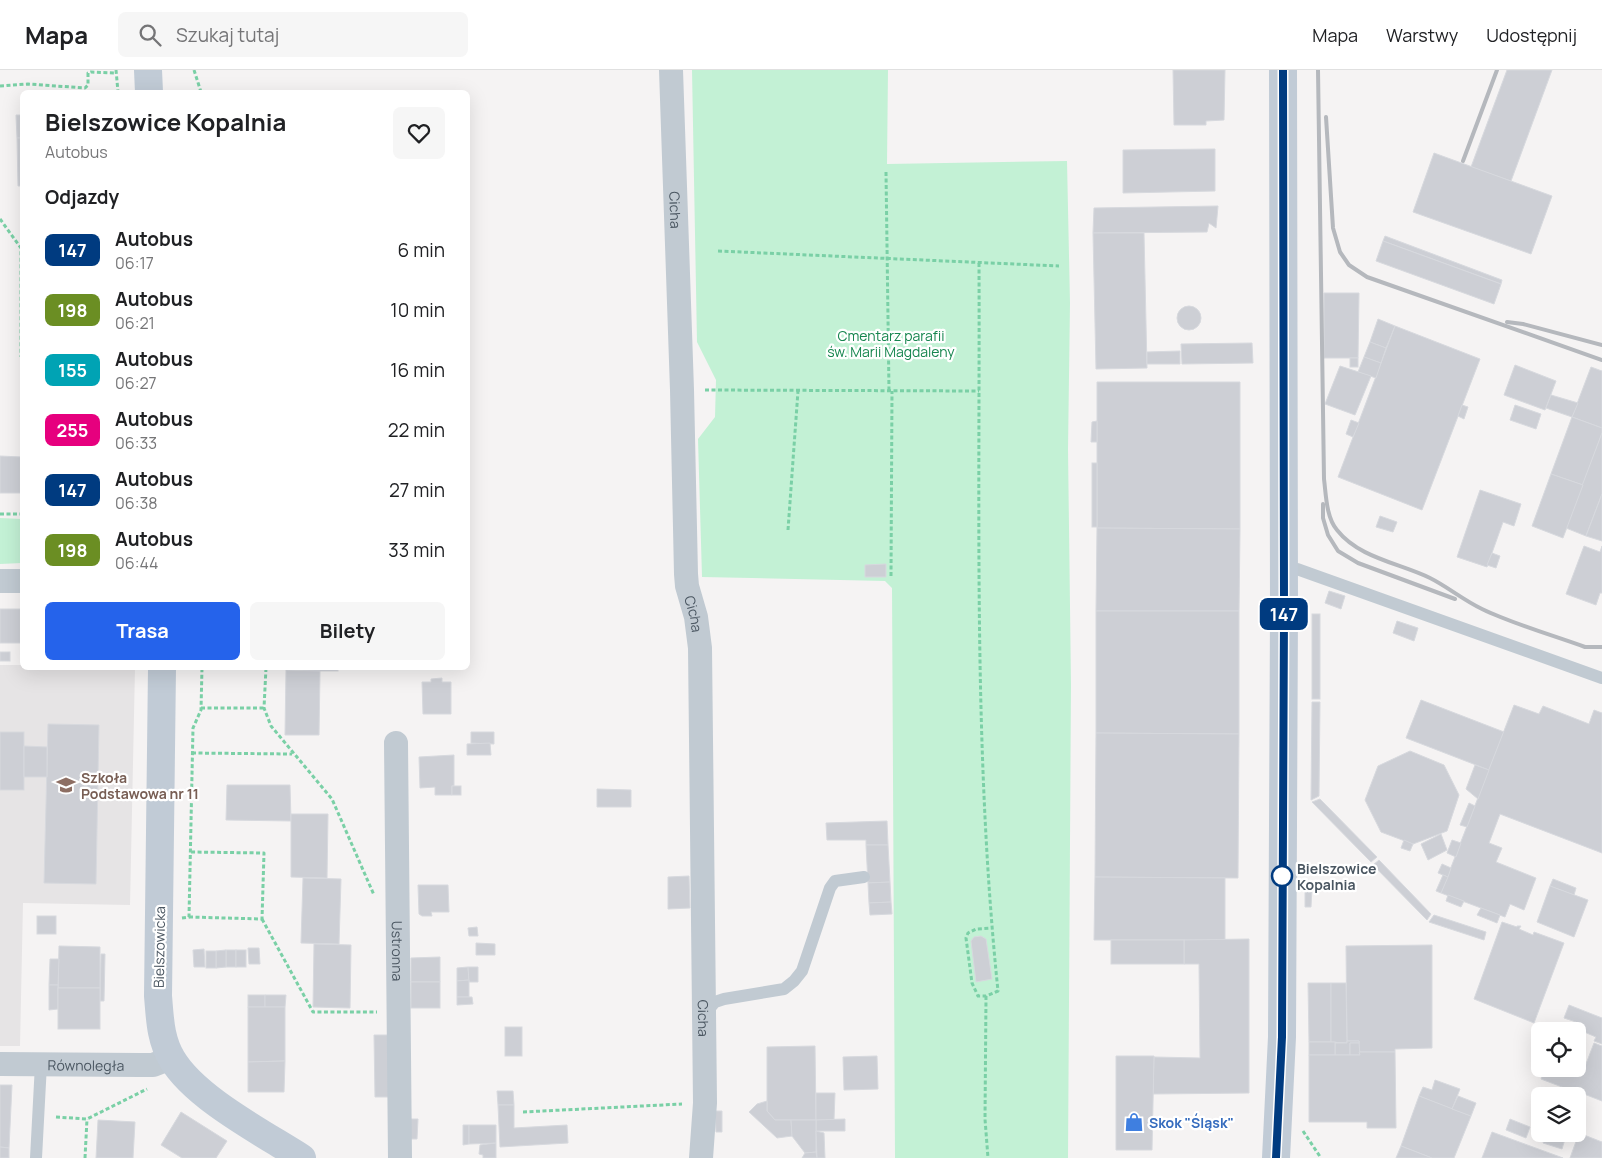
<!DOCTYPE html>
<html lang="pl">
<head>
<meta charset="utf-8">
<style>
	body { margin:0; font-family:Manrope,sans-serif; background:#f6f6f6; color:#202124; height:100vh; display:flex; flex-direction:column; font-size:19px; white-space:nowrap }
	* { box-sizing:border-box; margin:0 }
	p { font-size:16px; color:#757577 }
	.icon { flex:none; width:28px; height:28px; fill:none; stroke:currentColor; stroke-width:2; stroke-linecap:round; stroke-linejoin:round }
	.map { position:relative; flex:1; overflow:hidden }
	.details { position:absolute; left:20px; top:20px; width:450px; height:580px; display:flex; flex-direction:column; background:#fff; border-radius:8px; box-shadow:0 5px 20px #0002 }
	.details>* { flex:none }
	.badge { padding:0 10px; border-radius:8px; font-size:18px; line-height:32px }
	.fabs { position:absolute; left:1531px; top:952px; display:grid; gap:10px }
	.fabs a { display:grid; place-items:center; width:55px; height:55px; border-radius:8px; background:#fff; box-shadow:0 5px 20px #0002; font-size:25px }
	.map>.badge { position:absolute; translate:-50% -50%; box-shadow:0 0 0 2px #fff }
	h2 { padding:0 25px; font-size:19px; line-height:45px }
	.round { display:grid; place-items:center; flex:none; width:52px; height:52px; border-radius:8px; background:#f6f6f6 }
	.overview { display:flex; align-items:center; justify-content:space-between; height:85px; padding:0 25px }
	h1 { font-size:24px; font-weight:700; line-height:38px }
	.action { display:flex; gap:10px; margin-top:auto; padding:10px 25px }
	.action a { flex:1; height:58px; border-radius:8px; background:#2563eb; color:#fff; font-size:20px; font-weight:700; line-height:58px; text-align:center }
	.action a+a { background:#f6f6f6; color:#202124 }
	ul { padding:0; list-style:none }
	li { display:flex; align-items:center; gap:15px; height:60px; padding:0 25px }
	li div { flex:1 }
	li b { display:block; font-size:19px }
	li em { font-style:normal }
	li .badge { min-width:55px; font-weight:700; text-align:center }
	header { display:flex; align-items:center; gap:30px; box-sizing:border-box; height:70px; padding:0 25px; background:#fff; border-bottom:1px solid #e0e0e0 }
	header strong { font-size:24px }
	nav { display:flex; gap:28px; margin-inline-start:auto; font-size:18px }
	.search { width:350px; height:45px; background:#f6f6f6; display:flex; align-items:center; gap:12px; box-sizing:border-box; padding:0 18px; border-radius:8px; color:#757577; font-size:19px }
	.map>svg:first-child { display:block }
	.education { fill:#e6e4e5 }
	.green { fill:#c3f1d5 }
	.building { fill:#cdcfd5; stroke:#d7d9de }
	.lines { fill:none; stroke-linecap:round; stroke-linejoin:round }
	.path { stroke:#7ad0a6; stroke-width:3; stroke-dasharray:4 2.5; stroke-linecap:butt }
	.lane { stroke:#c1cad2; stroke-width:12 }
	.street { stroke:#c1cad2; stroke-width:24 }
	.secondary { stroke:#c1cbd6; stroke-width:28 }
	.rail { stroke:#b5b8bd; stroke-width:4 }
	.line-casing { stroke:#fff; stroke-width:11 }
	.line { stroke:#003b80; stroke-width:8 }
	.stop-dot { fill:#fff; stroke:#003b80; stroke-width:2.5 }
	.labels { text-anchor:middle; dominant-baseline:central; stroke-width:4.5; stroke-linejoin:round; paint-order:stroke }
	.street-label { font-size:14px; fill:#4a5661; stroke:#fff }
	.park-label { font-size:14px; fill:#17864f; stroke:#fff }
	.education-label { font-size:14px; font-weight:bold; fill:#785e54; stroke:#fff; text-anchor:start }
	.stop-label { font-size:14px; font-weight:bold; fill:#4a5661; stroke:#fff; text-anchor:start }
	.shop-label { font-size:14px; font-weight:bold; fill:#366cbe; stroke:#fff; text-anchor:start }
</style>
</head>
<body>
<header>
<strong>Mapa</strong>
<div class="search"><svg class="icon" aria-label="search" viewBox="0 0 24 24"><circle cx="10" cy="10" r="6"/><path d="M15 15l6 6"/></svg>Szukaj tutaj</div>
<nav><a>Mapa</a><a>Warstwy</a><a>Udostępnij</a></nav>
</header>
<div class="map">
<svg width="1602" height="1088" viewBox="0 0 1602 1088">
	<rect width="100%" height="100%" fill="#f5f3f3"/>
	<polygon class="education" points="0,595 22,595 22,598 135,598 130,835 23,833 20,976 0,976"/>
	<g class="green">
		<polygon points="692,0 888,0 887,94 1067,91 1070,233 1068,379 1071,615 1068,1088 895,1088 892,518 885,511 702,507 698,369 715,347 716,310 697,272"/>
		<polygon points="0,448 22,449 22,493 0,494"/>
	</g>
	<g class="building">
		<polygon points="1173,0 1225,0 1224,50 1206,51 1206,55 1174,55"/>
		<polygon points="1507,0 1552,0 1511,111 1471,97"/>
		<polygon points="16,45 22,45 22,68 17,68"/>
		<polygon points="17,68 22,68 22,116 18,116"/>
		<polygon points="1215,79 1215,121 1123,123 1123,80"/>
		<polygon points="1434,83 1552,126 1531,184 1413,142"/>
		<polygon points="1218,136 1216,158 1209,153 1207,162 1093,163 1094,138"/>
		<polygon points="1093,163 1144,163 1147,298 1096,299"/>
		<polygon points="1385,166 1502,210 1501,214 1383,171"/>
		<polygon points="1383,171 1501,214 1494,234 1376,191"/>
		<polygon points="1324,223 1359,223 1358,288 1324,288"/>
		<circle cx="1189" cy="248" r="12"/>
		<polygon points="1378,249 1395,256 1386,278 1370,272"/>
		<polygon points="1395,256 1480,289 1422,440 1338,407"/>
		<polygon points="1370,272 1386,278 1381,293 1364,287"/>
		<polygon points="1252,273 1253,293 1182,294 1181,274"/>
		<polygon points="1180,281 1180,294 1147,294 1147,282"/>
		<polygon points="1364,287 1381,293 1376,308 1358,302"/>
		<rect x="1350" y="288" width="8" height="9"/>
		<polygon points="1515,295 1556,311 1545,340 1504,325"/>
		<polygon points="1340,296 1371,306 1355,345 1325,334"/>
		<polygon points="1591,297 1602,301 1602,358 1572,347"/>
		<polygon points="1097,312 1240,312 1240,459 1097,458"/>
		<polygon points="1551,325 1578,333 1572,347 1546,338"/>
		<polygon points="1462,335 1468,337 1464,349 1458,346"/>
		<polygon points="1515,335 1541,344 1536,359 1510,350"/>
		<polygon points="1572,347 1602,358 1602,363 1583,415 1551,404"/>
		<polygon points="1351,350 1359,353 1353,367 1346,364"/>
		<polygon points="1097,351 1097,372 1091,372 1092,352"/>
		<polygon points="1602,363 1602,424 1586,466 1566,458"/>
		<polygon points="0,386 22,387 22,423 0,423"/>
		<rect x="1092" y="393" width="5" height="64"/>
		<polygon points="1551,404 1583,415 1563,468 1532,456"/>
		<polygon points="1480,420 1521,434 1514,456 1503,452 1487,497 1457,487"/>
		<polygon points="1602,424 1602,471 1586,466"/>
		<polygon points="1380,446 1397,452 1393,462 1376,457"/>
		<polygon points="1097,458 1240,459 1239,541 1096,541"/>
		<polygon points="1584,476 1600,482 1602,476 1602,523 1600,523 1596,535 1566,524"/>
		<polygon points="1492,483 1500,486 1496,498 1487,495"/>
		<polygon points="886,494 886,507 865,507 865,495"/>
		<polygon points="1329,521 1345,526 1341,539 1325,533"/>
		<rect x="0" y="539" width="22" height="34"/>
		<polygon points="1096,541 1239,541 1239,664 1096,663"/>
		<rect x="1312" y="544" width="8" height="85"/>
		<polygon points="1397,551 1418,558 1414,571 1393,563"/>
		<rect x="0" y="582" width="10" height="9"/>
		<rect x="303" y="598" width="35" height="3"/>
		<polygon points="286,600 320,601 319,665 285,665"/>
		<polygon points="442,608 442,612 451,612 451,644 423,644 422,612 431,612 431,609"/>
		<polygon points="1421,630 1504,662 1489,700 1406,668"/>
		<polygon points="1312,632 1320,632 1319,726 1311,730"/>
		<polygon points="1514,635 1539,644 1543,636 1589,654 1594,640 1602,643 1602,783 1500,744 1489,773 1502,778 1496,792 1536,808 1524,840 1510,834 1505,847 1441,823"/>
		<polygon points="48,654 99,655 96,814 44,813"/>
		<rect x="0" y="662" width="24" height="58"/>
		<polygon points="471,662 494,662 494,674 471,673"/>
		<polygon points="1096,663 1239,664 1238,808 1095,807"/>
		<polygon points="490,673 491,685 467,685 467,674"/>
		<polygon points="24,676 47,677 47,707 24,707"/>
		<polygon points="1410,681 1444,695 1459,725 1447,761 1413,774 1381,762 1365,730 1378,696"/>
		<polygon points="454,685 454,716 452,716 452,725 435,725 435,717 420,718 419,687"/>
		<polygon points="1475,695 1489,700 1478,729 1466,719"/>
		<polygon points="227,715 290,715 291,751 226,750"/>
		<rect x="452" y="716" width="9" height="9"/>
		<polygon points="597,719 631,720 631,737 597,737"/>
		<polygon points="1320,729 1377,787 1371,792 1312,732"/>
		<polygon points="1469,733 1475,736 1467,757 1460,755"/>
		<polygon points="291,744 328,744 327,808 291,807"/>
		<polygon points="887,751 888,775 866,775 866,770 827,770 826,753"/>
		<polygon points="1441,764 1447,780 1428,790 1421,774"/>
		<polygon points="1404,770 1413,774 1410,781 1401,778"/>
		<polygon points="1452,770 1461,773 1456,787 1447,783"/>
		<polygon points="866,775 888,775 890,812 868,813"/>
		<polygon points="1379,790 1431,844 1427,850 1373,795"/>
		<polygon points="1442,794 1451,798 1448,807 1438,803"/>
		<polygon points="1443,805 1448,807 1441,823 1436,821"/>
		<polygon points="689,806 690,838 668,839 668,807"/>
		<polygon points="1095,807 1225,808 1225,870 1094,870"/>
		<polygon points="303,808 341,809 339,874 301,873"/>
		<polygon points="1553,809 1576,818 1574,825 1550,816"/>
		<polygon points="890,812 891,832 869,833 868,813"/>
		<polygon points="418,815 448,815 449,842 431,842 432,846 422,846 419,844"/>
		<polygon points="1550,816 1588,830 1574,867 1537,852"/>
		<polygon points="1305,818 1312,818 1311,837 1305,837"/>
		<polygon points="1448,825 1464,831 1461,837 1446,831"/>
		<polygon points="891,832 892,844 870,845 869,833"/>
		<polygon points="1481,838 1500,845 1497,853 1477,845"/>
		<polygon points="1434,845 1486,862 1484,870 1429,852"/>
		<rect x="37" y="846" width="19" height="18"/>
		<polygon points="1502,852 1517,857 1517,856 1521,856 1519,859 1533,865 1534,862 1564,873 1534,953 1474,929"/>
		<polygon points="477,857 478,866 469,866 468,858"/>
		<polygon points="981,866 986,869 992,909 976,912 971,871 974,867"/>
		<polygon points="1249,869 1249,1023 1153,1024 1154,987 1200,988 1199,894 1184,894 1184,870"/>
		<rect x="1111" y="870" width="73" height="24"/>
		<polygon points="476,873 495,874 495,885 476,885"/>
		<polygon points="314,874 351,875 350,938 313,937"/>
		<polygon points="1432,875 1432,978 1395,979 1395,982 1359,982 1359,971 1347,971 1346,876"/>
		<polygon points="59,876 100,877 100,918 58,918"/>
		<polygon points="248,878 259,878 260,894 249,894"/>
		<polygon points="204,879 205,897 194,897 193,880"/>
		<rect x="226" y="880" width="10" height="17"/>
		<polygon points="226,880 226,897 216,898 216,881"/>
		<rect x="236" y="880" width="10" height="17"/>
		<rect x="206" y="881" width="10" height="17"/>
		<polygon points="101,884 105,884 104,931 100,931"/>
		<polygon points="440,887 440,912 411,912 411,888"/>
		<polygon points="50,889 59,889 58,915 49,915"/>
		<polygon points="468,897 469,910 457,911 457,898"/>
		<polygon points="468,897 478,897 478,912 469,912"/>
		<polygon points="469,910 469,927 457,927 457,911"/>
		<rect x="411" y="912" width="29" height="26"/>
		<polygon points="1308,913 1331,913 1331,972 1309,972"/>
		<polygon points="1331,913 1346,913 1347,973 1331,972"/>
		<polygon points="49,915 58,915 58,939 49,940"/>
		<rect x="58" y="918" width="42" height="41"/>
		<rect x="248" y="925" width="17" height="12"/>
		<polygon points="265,925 286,925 285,937 265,937"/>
		<polygon points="457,927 472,927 473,934 457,935"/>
		<polygon points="1569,935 1602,948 1602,974 1594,971 1596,967 1582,961 1576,952 1564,948"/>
		<polygon points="248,937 285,937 285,991 248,992"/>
		<polygon points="1564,953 1572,955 1577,961 1554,961 1557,957"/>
		<rect x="505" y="957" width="17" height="29"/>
		<polygon points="374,965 394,965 394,1027 375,1027"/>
		<polygon points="1347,971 1359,971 1359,973 1350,973 1350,985 1335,985 1335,973 1347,973"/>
		<rect x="1309" y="972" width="26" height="13"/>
		<polygon points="1350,973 1359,973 1360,985 1350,985"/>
		<polygon points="1594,973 1602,976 1602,1031 1584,1024 1583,1025 1541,1009 1545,999 1578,999 1578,996 1584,999"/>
		<polygon points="815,976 816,1050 775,1050 767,1041 767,977"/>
		<polygon points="1359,982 1395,982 1396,1058 1367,1058 1367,1052 1309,1052 1309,985 1360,985"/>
		<polygon points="877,986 878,1019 844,1020 843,987"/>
		<polygon points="1116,986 1154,986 1152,1080 1116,1080"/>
		<polygon points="285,991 284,1022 248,1022 248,992"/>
		<polygon points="1435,1010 1460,1019 1452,1039 1419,1026 1423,1017 1432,1020"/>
		<polygon points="0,1015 12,1015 9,1078 0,1077"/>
		<polygon points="497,1021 513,1021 514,1035 498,1035"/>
		<polygon points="816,1023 835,1023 834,1050 816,1050"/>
		<polygon points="1419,1026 1471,1046 1454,1088 1432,1088 1401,1076"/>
		<polygon points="1458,1026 1476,1033 1471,1046 1452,1039"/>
		<polygon points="767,1031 767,1041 775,1050 791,1050 792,1066 777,1068 749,1042 757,1034"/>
		<polygon points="498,1035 514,1035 514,1058 567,1055 568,1073 500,1077"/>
		<polygon points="715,1041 722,1041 722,1062 716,1062"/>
		<polygon points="181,1042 227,1071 216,1088 182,1088 161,1075"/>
		<polygon points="409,1049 418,1049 417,1069 407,1069"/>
		<polygon points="845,1049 845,1061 816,1061 816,1050"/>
		<polygon points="1510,1049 1530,1057 1526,1068 1506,1060"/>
		<polygon points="98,1050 135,1052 133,1088 96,1088"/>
		<polygon points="791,1050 816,1050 816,1082 805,1083 792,1066"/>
		<polygon points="463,1055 469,1055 469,1074 463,1075"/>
		<polygon points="469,1055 496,1055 496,1073 469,1074"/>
		<polygon points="816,1061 824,1063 825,1088 817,1088"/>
		<polygon points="1492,1062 1563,1088 1482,1088"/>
		<polygon points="1579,1063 1602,1072 1602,1088 1570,1088"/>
		<polygon points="1546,1064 1565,1069 1562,1079 1543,1073"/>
		<polygon points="496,1073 496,1088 483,1088 483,1085 479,1084 480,1075"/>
		<polygon points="1401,1076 1432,1088 1396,1088"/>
		<polygon points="0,1077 9,1078 9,1088 0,1088"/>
		<polygon points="816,1082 817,1088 802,1088 805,1083"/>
	</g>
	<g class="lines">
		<g class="path">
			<polyline points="116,0 118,22"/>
			<polyline points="194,0 201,22"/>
			<polyline points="0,16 28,14 85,18 88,15 88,3 91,2 116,3"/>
			<polyline points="886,102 889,321"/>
			<polyline points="0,149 21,178 21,287"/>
			<polyline points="718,181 1059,196"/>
			<path d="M979,193C980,435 973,679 998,921L986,926H978L972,913L966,868L968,863L976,859L992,858"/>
			<polyline points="705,320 979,321"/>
			<polyline points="0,444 22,444"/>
			<polyline points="788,460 798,321"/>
			<polyline points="891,506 892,321"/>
			<polyline points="266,598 264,638 271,656 332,729 374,825"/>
			<polyline points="201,638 264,638"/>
			<polyline points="192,683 292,684"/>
			<polyline points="189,847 262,849 264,783 190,782"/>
			<polyline points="182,848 189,847 193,658 201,640 202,598"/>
			<polyline points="262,849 313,942 377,942"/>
			<polyline points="986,926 985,1049 988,1088"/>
			<polyline points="523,1042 682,1034"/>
			<polyline points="56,1047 87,1049 147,1019"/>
			<polyline points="1303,1061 1321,1088"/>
			<polyline points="85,1088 87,1049"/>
		</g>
		<g class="lane">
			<polyline points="1284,500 1297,499 1602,608"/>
			<polyline points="705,944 715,932 724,929 784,919 794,911 802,901 830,818 835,811 864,807"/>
			<polyline points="36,1088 41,994"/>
		</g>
		<g class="street">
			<path id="s1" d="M671,0L682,320L686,504L687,516L696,547L700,578L705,1033L701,1088"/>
			<polyline points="0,511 22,511"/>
			<path id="s2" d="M396,673L400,1088"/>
			<path id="s3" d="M0,994L140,995H153L171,988"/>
		</g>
		<g class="secondary">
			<polyline points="148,0 149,22"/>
			<path d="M162,598L158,926C160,948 160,969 172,989C195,1028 263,1063 302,1088"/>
			<polyline points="1276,1088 1282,967 1284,541 1283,0"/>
		</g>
		<g class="rail">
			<path d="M1318,0L1324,409C1326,424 1326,447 1337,460C1359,488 1399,493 1430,508C1448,517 1463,530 1482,539C1513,554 1552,565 1585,577H1602"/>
			<polyline points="1326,47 1333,158 1340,182 1349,195 1367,207 1602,290"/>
			<polyline points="1463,91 1497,0"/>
			<polyline points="1507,252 1523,254 1602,275"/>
			<polyline points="1323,434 1323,448 1328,465 1338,481 1358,493 1455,529"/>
		</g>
	</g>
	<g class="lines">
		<g class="line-casing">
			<polyline id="line" points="1276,1088 1282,967 1284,541 1283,0"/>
		</g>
		<use href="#line" class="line"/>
	</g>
	<defs>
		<g id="school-bare" transform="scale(1.5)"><path d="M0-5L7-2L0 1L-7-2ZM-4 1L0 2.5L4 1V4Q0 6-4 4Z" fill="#8d6e63" stroke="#fff" stroke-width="2.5" paint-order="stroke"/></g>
		<g id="shop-bare" transform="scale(1.5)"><path d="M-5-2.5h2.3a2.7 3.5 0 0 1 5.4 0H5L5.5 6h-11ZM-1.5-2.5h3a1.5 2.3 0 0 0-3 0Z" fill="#3f7fe0" stroke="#fff" stroke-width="2.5" paint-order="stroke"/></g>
	</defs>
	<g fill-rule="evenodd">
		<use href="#school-bare" x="66" y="715"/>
		<use href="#shop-bare" x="1134" y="1052"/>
	</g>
	<circle class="stop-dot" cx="1282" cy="806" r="10"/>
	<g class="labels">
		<g class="street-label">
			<text stroke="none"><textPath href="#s1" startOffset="140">Cicha</textPath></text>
			<text stroke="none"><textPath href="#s1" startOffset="545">Cicha</textPath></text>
			<text transform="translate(159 877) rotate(-89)">Bielszowicka</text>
			<text stroke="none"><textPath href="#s2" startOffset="208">Ustronna</textPath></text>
			<text stroke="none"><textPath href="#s1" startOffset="950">Cicha</textPath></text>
			<text stroke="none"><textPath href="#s3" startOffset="86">Równoległa</textPath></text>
		</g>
		<g class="park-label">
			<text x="891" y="265">Cmentarz parafii<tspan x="891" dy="16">św. Marii Magdaleny</tspan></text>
		</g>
		<g class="education-label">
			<text x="81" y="707">Szkoła<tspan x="81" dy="16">Podstawowa nr 11</tspan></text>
		</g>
		<g class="stop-label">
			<text x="1297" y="798">Bielszowice<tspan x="1297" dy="16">Kopalnia</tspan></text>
		</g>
		<g class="shop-label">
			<text x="1149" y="1052">Skok "Śląsk"</text>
		</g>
	</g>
</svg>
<div class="fabs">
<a><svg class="icon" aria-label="locate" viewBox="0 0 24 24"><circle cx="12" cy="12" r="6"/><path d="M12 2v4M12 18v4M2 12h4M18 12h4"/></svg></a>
<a><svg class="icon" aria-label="layers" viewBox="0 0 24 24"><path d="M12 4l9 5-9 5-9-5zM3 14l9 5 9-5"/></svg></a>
</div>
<b class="badge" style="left:1284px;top:544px;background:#003b80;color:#fff">147</b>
<section class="details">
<div class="overview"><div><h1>Bielszowice Kopalnia</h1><p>Autobus</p></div><a class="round"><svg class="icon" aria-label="heart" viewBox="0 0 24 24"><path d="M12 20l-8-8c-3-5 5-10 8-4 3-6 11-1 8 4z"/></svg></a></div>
<h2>Odjazdy</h2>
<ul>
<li><span class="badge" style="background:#003b80;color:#fff">147</span><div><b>Autobus</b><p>06:17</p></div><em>6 min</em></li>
<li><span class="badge" style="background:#6b8e23;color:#fff">198</span><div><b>Autobus</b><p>06:21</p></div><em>10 min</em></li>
<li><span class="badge" style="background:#00a3b4;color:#fff">155</span><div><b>Autobus</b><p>06:27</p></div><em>16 min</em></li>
<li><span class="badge" style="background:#e6007e;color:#fff">255</span><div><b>Autobus</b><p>06:33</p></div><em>22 min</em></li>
<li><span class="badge" style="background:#003b80;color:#fff">147</span><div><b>Autobus</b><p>06:38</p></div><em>27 min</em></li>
<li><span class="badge" style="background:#6b8e23;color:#fff">198</span><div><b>Autobus</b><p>06:44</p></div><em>33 min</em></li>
</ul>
<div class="action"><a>Trasa</a><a>Bilety</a></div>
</section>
</div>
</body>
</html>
